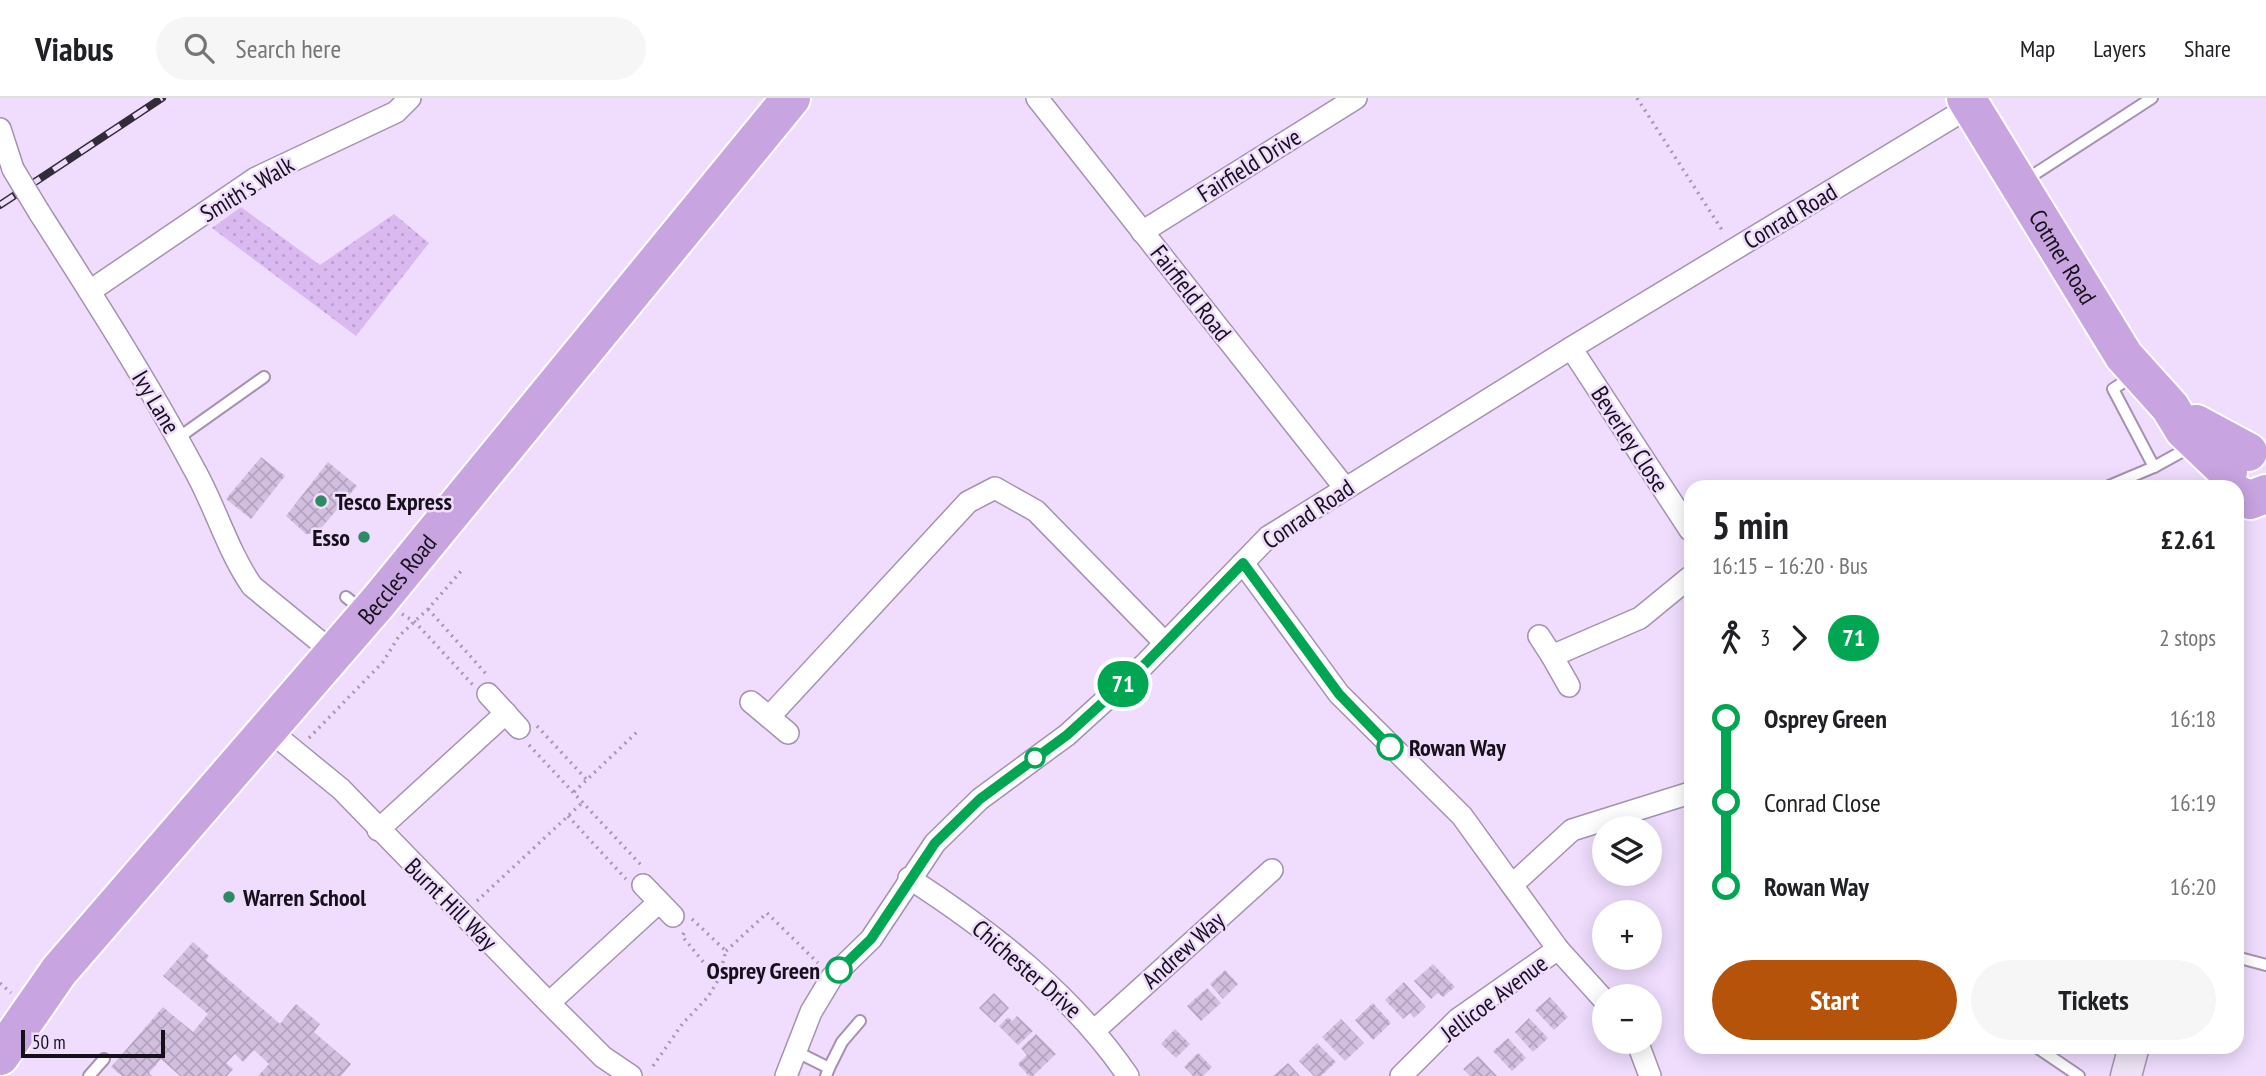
<!DOCTYPE html>
<html lang="en">
<head>
<meta charset="utf-8">
<style>
	body { margin:0; font-family:"PT Sans Narrow",sans-serif; background:#f6f6f6; color:#202124; height:100vh; display:flex; flex-direction:column; font-size:26px; white-space:nowrap }
	* { box-sizing:border-box; margin:0 }
	p { font-size:23px; color:#757577 }
	.icon { flex:none; width:38px; height:38px; fill:none; stroke:currentColor; stroke-width:2; stroke-linecap:round; stroke-linejoin:round }
	.map { position:relative; flex:1; overflow:hidden }
	.side { position:absolute; left:1684px; top:382px; width:560px; height:574px; display:flex; flex-direction:column; background:#fff; border-radius:21px; box-shadow:0 4px 18px #0003 }
	.side>* { flex:none }
	.badge { padding:0 14px; border-radius:23px; font-size:24px; line-height:46px }
	.tools { position:absolute; left:1592px; top:718px; display:grid; gap:14px }
	.tools a { display:grid; place-items:center; width:70px; height:70px; border-radius:50%; background:#fff; box-shadow:0 4px 18px #0003; font-size:35px }
	.scale { position:absolute; left:21px; bottom:18px; width:144px; box-sizing:border-box; padding-left:7px; border:4px solid #16101b; border-top:0; font-size:19px; line-height:24px; white-space:nowrap; color:#16101b; -webkit-text-stroke:5px #f0ddfe; paint-order:stroke }
	.map>.badge { position:absolute; translate:-50% -50%; box-shadow:0 0 0 4px #fff }
	.legs { display:flex; align-items:center; gap:10px; height:77px; padding:0 28px; font-size:23px }
	.legs p { margin-inline-start:auto }
	.head { display:flex; align-items:center; justify-content:space-between; height:119px; padding:0 28px }
	h1 { font-size:38px; font-weight:800; line-height:52px }
	.action { display:flex; gap:14px; margin-top:auto; padding:14px 28px }
	.action a { flex:1; height:80px; border-radius:42px; background:#b45309; color:#fff; font-size:28px; font-weight:800; line-height:80px; text-align:center }
	.action a+a { background:#f6f6f6; color:#202124 }
	ul { padding:0 28px; list-style:none }
	li { display:flex; align-items:center; gap:24px; height:84px; font-size:26px }
	li i { display:grid; place-items:center; width:10px; height:100%; margin:0 9px; background:currentColor }
	li i::after { content:''; width:18px; height:18px; margin:-9px; border:5px solid; border-radius:50%; background:#fff }
	li p { margin-inline-start:auto }
	li:first-child i { background:linear-gradient(#0000 50%,currentColor 0) }
	li:last-child i { background:linear-gradient(currentColor 50%,#0000 0) }
	header { display:flex; align-items:center; gap:42px; box-sizing:border-box; height:98px; padding:0 35px; background:#fff; border-bottom:2px solid #e0e0e0 }
	header strong { font-size:33px }
	nav { display:flex; gap:38px; margin-inline-start:auto; font-size:24px }
	.search { width:490px; height:63px; background:#f6f6f6; display:flex; align-items:center; gap:18px; box-sizing:border-box; padding:0 24px; border-radius:38px; color:#757577; font-size:26px }
	.map>svg:first-child { display:block }
	.park { fill:url(#park-dots) }
	.building { fill:url(#building-cross-hatch) }
	.lines { fill:none; stroke-linecap:round; stroke-linejoin:round }
	.lane-casing { stroke:#a592b1; stroke-width:14 }
	.street-casing { stroke:#a592b1; stroke-width:24 }
	.secondary-casing { stroke:#a592b1; stroke-width:33 }
	.highway-casing { stroke:#fff; stroke-width:42 }
	.path { stroke:#a698b1; stroke-width:3.5; stroke-dasharray:2 5; stroke-linecap:butt }
	.lane { stroke:#fff; stroke-width:10 }
	.street { stroke:#fff; stroke-width:21 }
	.secondary { stroke:#eee4f6; stroke-width:30 }
	.highway { stroke:#c8a4e0; stroke-width:38 }
	.rail-casing { stroke:#322b39; stroke-width:8 }
	.rail { stroke:#f0ddfe; stroke-width:5; stroke-dasharray:16; stroke-linecap:butt }
	.street-bridge-casing { stroke:#a592b1; stroke-width:24; stroke-linecap:butt }
	.street-bridge { stroke:#fff; stroke-width:21 }
	.line-1-casing { stroke:#fff; stroke-width:16 }
	.line-1 { stroke:#00a651; stroke-width:10 }
	.poi-dot { fill:#2c8b64; stroke:#f0ddfe; stroke-width:2.5 }
	.stop-1-dot { fill:#fff; stroke:#00a651; stroke-width:3.5 }
	.labels { text-anchor:middle; dominant-baseline:central; stroke-width:5; stroke-linejoin:round; paint-order:stroke }
	.street-label { font-size:24px; fill:#16101b; stroke:#f0ddfe }
	.poi-label { font-size:24px; font-weight:bold; fill:#16101b; stroke:#f0ddfe; text-anchor:start }
	.stop-label { font-size:24px; font-weight:bold; fill:#16101b; stroke:#f0ddfe; text-anchor:start }
</style>
</head>
<body>
<header>
<strong>Viabus</strong>
<div class="search"><svg class="icon" aria-label="search" viewBox="0 0 24 24"><circle cx="10" cy="10" r="6"/><path d="M15 15l6 6"/></svg>Search here</div>
<nav><a>Map</a><a>Layers</a><a>Share</a></nav>
</header>
<div class="map">
<svg width="2266" height="978" viewBox="0 0 2266 978">
	<defs>
		<pattern id="park-dots" width="8" height="8" patternUnits="userSpaceOnUse" patternTransform="scale(1.75)"><rect width="8" height="8" fill="#dab9f0"/><path d="M2 2h.1M6 6h.1" fill="none" stroke="#ba9ecd" stroke-width="1.8" stroke-linecap="round"/></pattern>
		<pattern id="building-cross-hatch" width="8" height="8" patternUnits="userSpaceOnUse" patternTransform="scale(1.75)"><rect width="8" height="8" fill="#d2bfdf"/><path d="M0 0l8 8M0 8l8-8" fill="none" stroke="#b4a3bf"/></pattern>
	</defs>
	<rect width="100%" height="100%" fill="#f0ddfe"/>
	<polygon class="park" points="241,109 320,167 394,116 429,145 356,238 212,130"/>
	<g class="building">
		<polygon points="261,359 285,378 251,421 226,401"/>
		<polygon points="328,364 357,388 317,435 306,436 286,418"/>
		<polygon points="193,844 209,858 206,862 280,926 296,906 320,926 314,934 351,966 341,978 258,978 269,966 254,952 243,964 235,956 226,965 233,971 227,978 180,978 161,961 149,975 152,978 122,978 111,969 163,909 193,934 208,916 163,878"/>
		<polygon points="1433,866 1455,889 1443,899 1438,895 1431,901 1414,883"/>
		<polygon points="1225,872 1238,886 1223,901 1210,886"/>
		<polygon points="1404,884 1426,909 1414,920 1410,915 1403,921 1385,902"/>
		<polygon points="1207,890 1221,905 1201,923 1187,908"/>
		<polygon points="994,895 1009,910 995,925 979,910"/>
		<polygon points="1550,899 1568,919 1554,932 1535,912"/>
		<polygon points="1373,905 1391,925 1373,942 1355,922"/>
		<polygon points="1017,918 1033,933 1018,947 999,928 1008,919 1012,923"/>
		<polygon points="1529,920 1548,940 1533,954 1515,934"/>
		<polygon points="1341,921 1364,945 1345,963 1322,939"/>
		<polygon points="1175,931 1190,946 1176,960 1161,946"/>
		<polygon points="1036,936 1056,956 1033,978 1029,978 1018,966 1027,957 1021,950"/>
		<polygon points="1508,940 1526,960 1512,973 1493,953"/>
		<polygon points="1317,945 1336,964 1321,978 1314,978 1299,963"/>
		<polygon points="1198,955 1212,969 1203,978 1193,978 1184,969"/>
		<polygon points="1478,958 1497,978 1470,978 1463,971"/>
		<polygon points="1288,965 1300,978 1273,978"/>
	</g>
	<g class="lines">
		<g class="lane-casing">
			<g id="lane">
				<polyline points="2024,83 2152,0"/>
				<polyline points="178,340 264,279"/>
				<polyline points="2154,369 2192,348"/>
				<polyline points="2109,388 2154,369 2113,291 2133,278"/>
				<polyline points="346,499 363,513"/>
				<polyline points="2236,859 2266,867"/>
				<polyline points="2035,948 2079,978"/>
				<polyline points="795,953 829,970 826,978"/>
				<polyline points="829,970 842,944 860,923"/>
				<polyline points="89,978 104,961"/>
			</g>
		</g>
		<g class="street-casing">
			<g id="street">
				<polyline points="1037,0 1345,390"/>
				<polyline points="0,31 13,71"/>
				<path d="M39,114C92,197 146,281 193,369C215,407 227,452 252,488L335,556"/>
				<polyline points="1142,134 1356,0"/>
				<polyline points="90,193 256,80 396,14 410,0"/>
				<polyline points="1571,250 1690,432"/>
				<polyline points="1243,465 1339,596 1462,718 1558,851 1605,903"/>
				<polyline points="1539,538 1552,558 1640,520 1690,479"/>
				<polyline points="1552,558 1569,588"/>
				<polyline points="488,596 519,630"/>
				<polyline points="751,604 769,619"/>
				<polyline points="270,633 341,691 549,905 603,959 631,978"/>
				<polyline points="788,635 769,619 968,404 995,390 1036,413 1165,545"/>
				<polyline points="378,732 506,615"/>
				<path d="M909,780C991,833 1073,897 1128,978"/>
				<polyline points="643,787 673,818"/>
				<polyline points="1512,787 1572,732 1690,695"/>
				<polyline points="549,905 659,804"/>
				<polyline points="1095,932 1272,772"/>
				<polyline points="1637,943 1650,978"/>
				<polyline points="786,978 811,914 832,879 871,841 935,745 980,701 1067,637 1144,567 1268,439 1571,250 1971,8"/>
				<polyline points="1401,978 1458,921 1558,851"/>
			</g>
		</g>
		<g class="secondary-casing">
			<polyline id="secondary" points="2126,978 2134,948"/>
		</g>
		<g class="highway-casing">
			<g id="highway">
				<path id="s1" d="M1966,0L2124,258L2170,309L2184,332L2228,374"/>
				<polyline points="2196,326 2248,354"/>
				<polyline points="2236,396 2250,402 2266,396"/>
				<path id="s2" d="M0,958L59,873L379,503L791,0"/>
			</g>
		</g>
		<g class="path">
			<polyline points="1637,0 1724,135"/>
			<polyline points="428,511 488,578"/>
			<polyline points="402,516 415,524 473,587"/>
			<polyline points="537,628 587,682"/>
			<polyline points="309,640 383,564 399,538 428,511 462,472"/>
			<polyline points="529,647 641,767"/>
			<polyline points="574,694 638,633"/>
			<polyline points="568,718 626,781"/>
			<polyline points="477,803 583,704"/>
			<polyline points="692,821 726,853"/>
			<polyline points="684,835 682,838 718,882"/>
			<polyline points="726,853 767,815 818,865"/>
			<polyline points="0,885 11,895"/>
			<polyline points="653,968 683,925 708,899 718,882 726,853"/>
		</g>
		<use href="#lane" class="lane"/>
		<use href="#street" class="street"/>
		<use href="#secondary" class="secondary"/>
		<use href="#highway" class="highway"/>
		<g class="rail-casing">
			<polyline id="rail" points="0,107 162,0"/>
		</g>
		<use href="#rail" class="rail"/>
		<g class="street-bridge-casing">
			<polyline id="street-bridge" points="13,71 39,114"/>
		</g>
		<use href="#street-bridge" class="street-bridge"/>
	</g>
	<g class="lines">
		<g class="line-1-casing">
			<polyline id="line-1" points="839,872 871,841 935,745 980,701 1067,637 1144,567 1243,465 1339,596 1390,649"/>
		</g>
		<use href="#line-1" class="line-1"/>
	</g>
	<g class="poi-dot">
		<circle cx="321" cy="403" r="7"/>
		<circle cx="364" cy="439" r="7"/>
		<circle cx="229" cy="799" r="7"/>
	</g>
	<g class="stop-1-dot">
		<circle cx="1390" cy="649" r="12"/>
		<circle cx="1035" cy="660" r="9"/>
		<circle cx="839" cy="872" r="12"/>
	</g>
	<g class="labels">
		<g class="street-label">
			<text transform="translate(1249 67) rotate(-32)">Fairfield Drive</text>
			<text transform="translate(247 91) rotate(-31)">Smith's Walk</text>
			<text transform="translate(1790 118) rotate(-31)">Conrad Road</text>
			<text stroke="none"><textPath href="#s1" startOffset="186">Cotmer Road</textPath></text>
			<text transform="translate(1191 195) rotate(52)">Fairfield Road</text>
			<text transform="translate(156 304) rotate(59)">Ivy Lane</text>
			<text transform="translate(1630 341) rotate(57)">Beverley Close</text>
			<text transform="translate(1308 416) rotate(-34)">Conrad Road</text>
			<text stroke="none"><textPath href="#s2" startOffset="621">Beccles Road</textPath></text>
			<text transform="translate(451 806) rotate(45)">Burnt Hill Way</text>
			<text transform="translate(1183 852) rotate(-42)">Andrew Way</text>
			<text transform="translate(1027 871) rotate(41)">Chichester Drive</text>
			<text transform="translate(1494 900) rotate(-37)">Jellicoe Avenue</text>
		</g>
		<g class="poi-label">
			<text x="335" y="403">Tesco Express</text>
			<text x="350" y="439" text-anchor="end">Esso</text>
			<text x="243" y="799">Warren School</text>
		</g>
		<g class="stop-label">
			<text x="1409" y="649">Rowan Way</text>
			<text x="820" y="872" text-anchor="end">Osprey Green</text>
		</g>
	</g>
</svg>
<div class="tools">
<a><svg class="icon" aria-label="layers" viewBox="0 0 24 24"><path d="M12 4l9 5-9 5-9-5zM3 14l9 5 9-5"/></svg></a>
<a>+</a>
<a>−</a>
</div>
<div class="scale">50 m</div>
<b class="badge" style="left:1123px;top:586px;background:#00a651;color:#fff">71</b>
<section class="side">
<div class="head"><div><h1>5 min</h1><p>16:15 – 16:20 · Bus</p></div><b>£2.61</b></div>
<div class="legs"><svg class="icon" aria-label="walk" viewBox="0 0 24 24"><circle cx="13" cy="4" r="2"/><path d="M13 8l-2 6 4 7M11 14l-3 7M7 12l3-4h3l4 4"/></svg>3<svg class="icon" aria-label="forward" viewBox="0 0 24 24"><path d="M9 5l7 7-7 7"/></svg><b class="badge" style="background:#00a651;color:#fff">71</b><p>2 stops</p></div>
<ul>
<li><i style="color:#00a651"></i><b>Osprey Green</b><p>16:18</p></li>
<li><i style="color:#00a651"></i><span>Conrad Close</span><p>16:19</p></li>
<li><i style="color:#00a651"></i><b>Rowan Way</b><p>16:20</p></li>
</ul>
<div class="action"><a>Start</a><a>Tickets</a></div>
</section>
</div>
</body>
</html>
